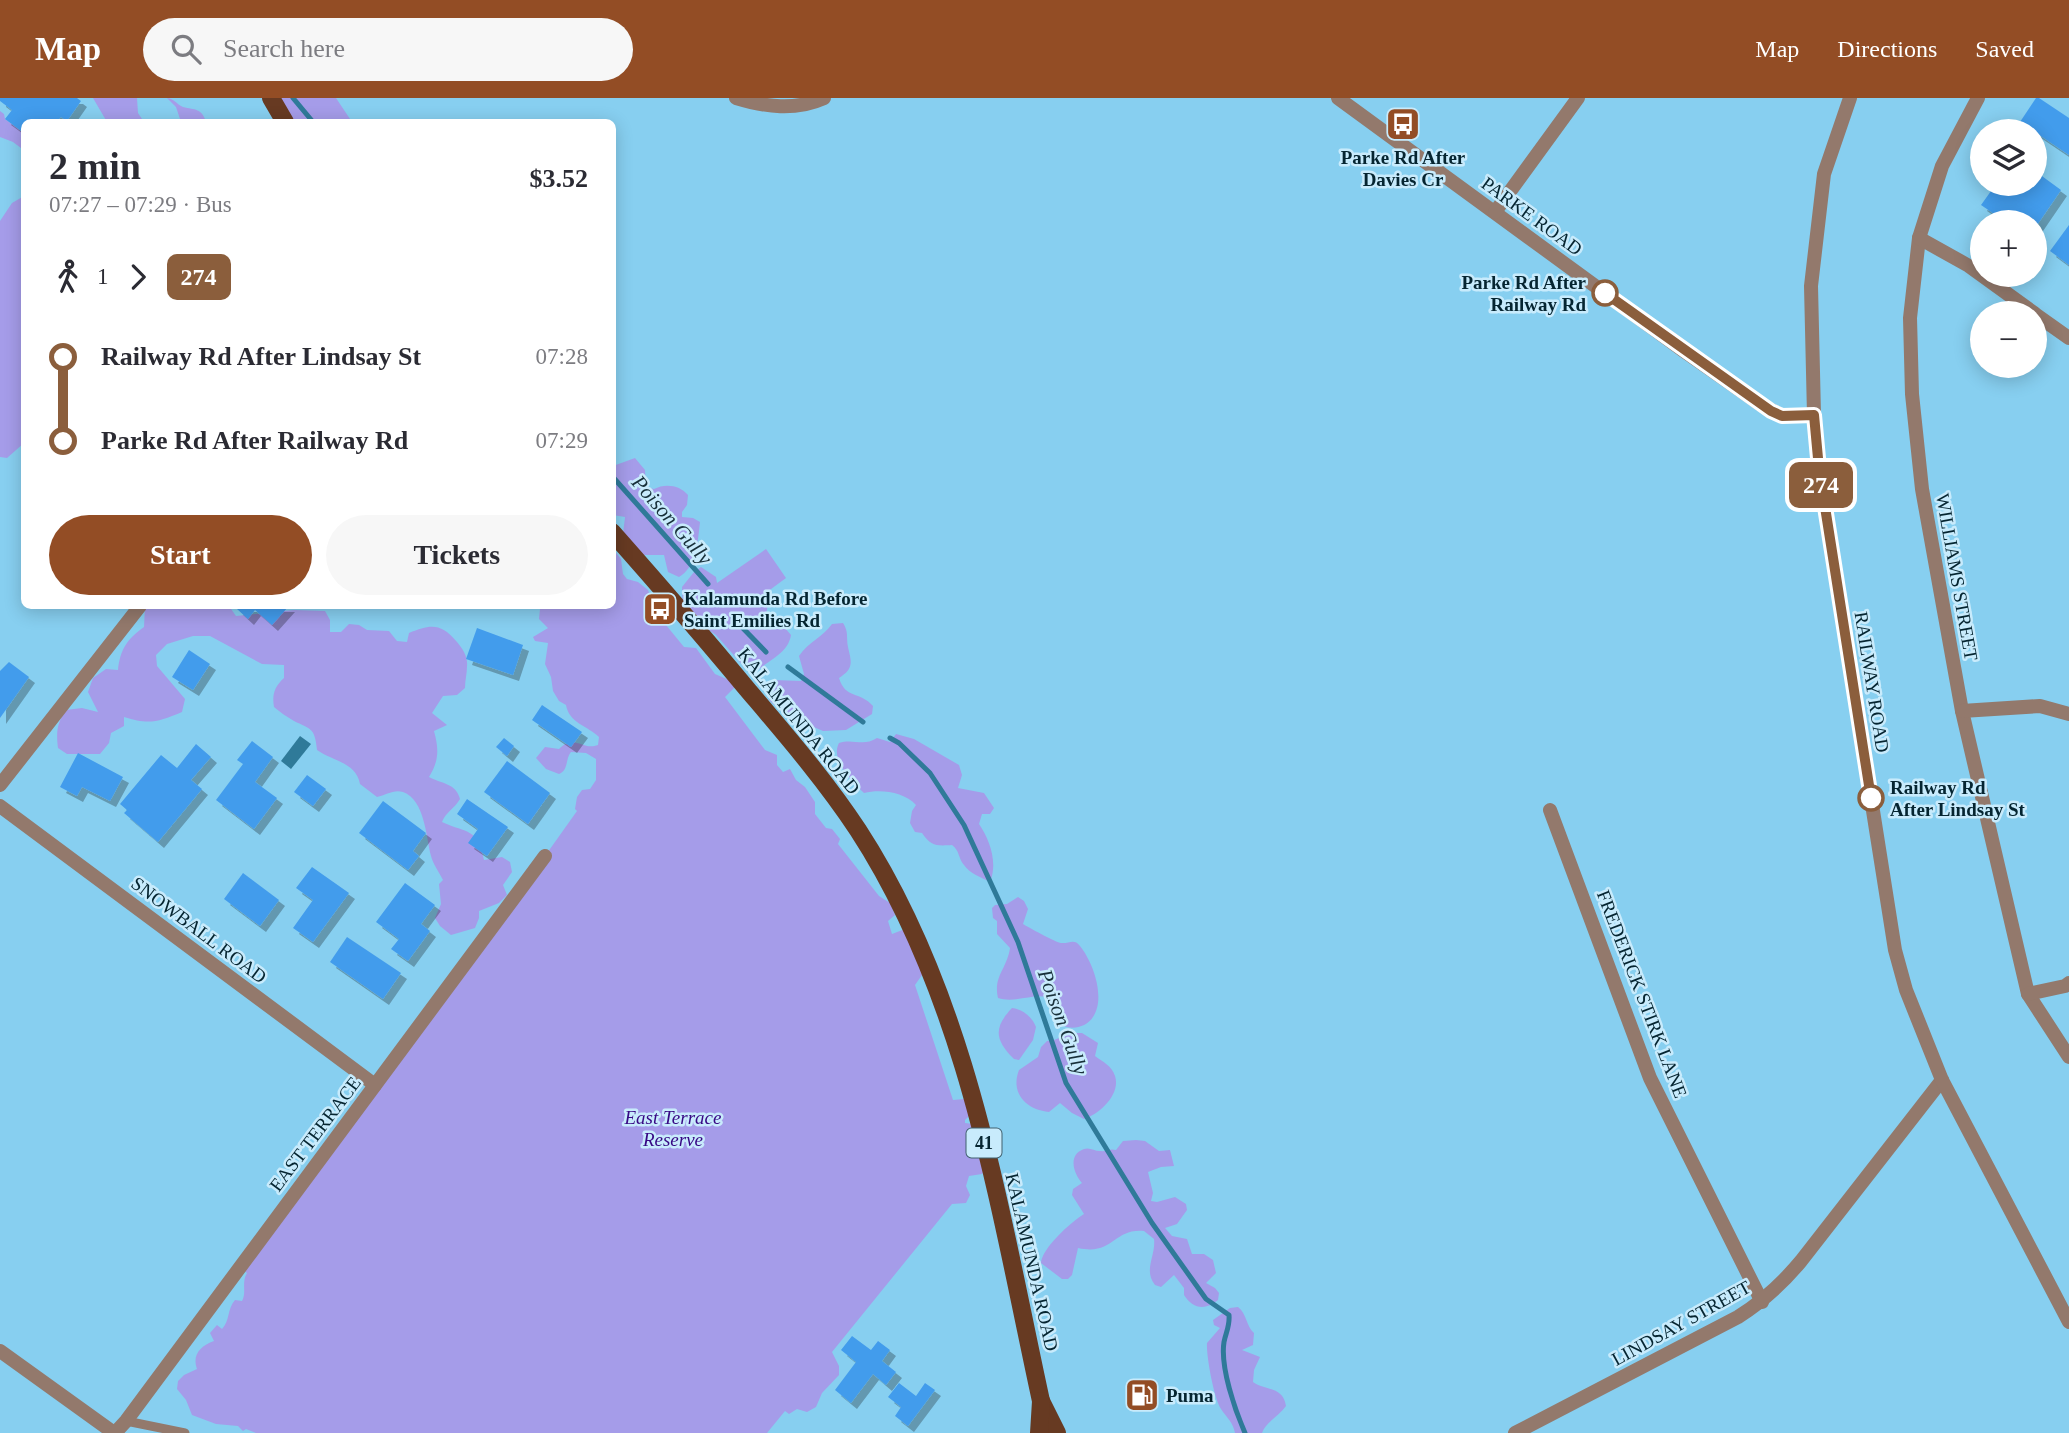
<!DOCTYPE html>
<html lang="en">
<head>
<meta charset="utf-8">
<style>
	body { margin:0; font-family:"Times New Roman",serif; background:#f7f7f7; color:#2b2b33; height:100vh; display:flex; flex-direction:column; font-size:26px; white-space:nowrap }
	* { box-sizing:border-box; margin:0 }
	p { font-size:23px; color:#7c7c81 }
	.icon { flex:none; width:38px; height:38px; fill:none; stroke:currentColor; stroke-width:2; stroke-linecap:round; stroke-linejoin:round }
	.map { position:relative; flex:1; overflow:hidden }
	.side { position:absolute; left:21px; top:21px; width:595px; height:490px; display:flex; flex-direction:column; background:#fff; border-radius:10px; box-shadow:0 4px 18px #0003 }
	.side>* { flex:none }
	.badge { padding:0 14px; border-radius:10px; font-size:24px; line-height:46px }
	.controls { position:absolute; left:1970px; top:21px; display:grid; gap:14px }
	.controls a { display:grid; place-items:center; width:77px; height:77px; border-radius:50%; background:#fff; box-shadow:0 4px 18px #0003; font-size:35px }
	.map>.badge { position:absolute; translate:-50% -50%; box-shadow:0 0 0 4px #fff }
	.legs { display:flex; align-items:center; gap:10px; height:77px; padding:0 28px; font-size:23px }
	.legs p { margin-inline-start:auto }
	.summary { display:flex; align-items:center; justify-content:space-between; height:119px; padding:0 28px }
	h1 { font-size:38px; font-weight:800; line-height:52px }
	.cta { display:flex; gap:14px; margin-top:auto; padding:14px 28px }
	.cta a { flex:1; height:80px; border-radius:42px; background:#934d25; color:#fff; font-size:28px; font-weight:800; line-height:80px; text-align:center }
	.cta a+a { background:#f7f7f7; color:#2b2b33 }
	ul { padding:0 28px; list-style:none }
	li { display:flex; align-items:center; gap:24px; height:84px; font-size:26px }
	li i { display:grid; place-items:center; width:10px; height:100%; margin:0 9px; background:currentColor }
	li i::after { content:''; width:18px; height:18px; margin:-9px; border:5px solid; border-radius:50%; background:#fff }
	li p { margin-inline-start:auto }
	li:first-child i { background:linear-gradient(#0000 50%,currentColor 0) }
	li:last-child i { background:linear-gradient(currentColor 50%,#0000 0) }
	header { display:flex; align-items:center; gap:42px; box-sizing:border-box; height:98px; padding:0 35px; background:#934d25; color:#fff }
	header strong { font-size:33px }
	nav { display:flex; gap:38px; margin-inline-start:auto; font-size:24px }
	.search { width:490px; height:63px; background:#f7f7f7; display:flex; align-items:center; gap:18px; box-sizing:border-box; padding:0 24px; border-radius:38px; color:#7c7c81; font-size:26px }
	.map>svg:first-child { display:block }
	.green { fill:#a59ce9 }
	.water { fill:#2f7a99 }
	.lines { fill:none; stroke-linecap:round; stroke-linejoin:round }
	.stream { stroke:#2f7a99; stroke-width:5 }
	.building { fill:#439cec; filter:url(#shadow) }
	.service { stroke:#93796c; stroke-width:9 }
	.minor { stroke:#93796c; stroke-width:14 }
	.tertiary { stroke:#93796c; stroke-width:14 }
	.primary { stroke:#673a22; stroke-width:18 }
	.line-1-casing { stroke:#fff; stroke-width:16 }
	.line-1 { stroke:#8b5e3c; stroke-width:10 }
	.stop-1-dot { fill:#fff; stroke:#8b5e3c; stroke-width:3.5 }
	.labels { text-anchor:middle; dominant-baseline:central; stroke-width:5; stroke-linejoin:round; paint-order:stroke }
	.shield { fill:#c8ebfc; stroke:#40606e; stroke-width:2 }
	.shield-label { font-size:18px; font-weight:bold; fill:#052531 }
	.poi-label { font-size:19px; font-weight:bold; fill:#052531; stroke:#c8ebfc; text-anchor:start }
	.street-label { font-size:19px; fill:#052531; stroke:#c8ebfc }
	.stop-label { font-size:19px; font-weight:bold; fill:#052531; stroke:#c8ebfc; text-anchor:end }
	.park-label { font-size:19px; font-style:italic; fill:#370884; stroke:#c8ebfc }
	.water-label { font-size:21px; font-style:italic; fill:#18303a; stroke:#c8ebfc }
</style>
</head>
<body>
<header>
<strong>Map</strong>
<div class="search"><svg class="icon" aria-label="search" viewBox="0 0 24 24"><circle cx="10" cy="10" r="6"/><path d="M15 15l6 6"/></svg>Search here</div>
<nav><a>Map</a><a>Directions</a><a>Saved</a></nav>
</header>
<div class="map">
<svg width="2069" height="1335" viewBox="0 0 2069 1335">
	<defs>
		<filter id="shadow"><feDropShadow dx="6" dy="6" stdDeviation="0" flood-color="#0004"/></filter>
	</defs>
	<rect width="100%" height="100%" fill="#87cff0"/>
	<g class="green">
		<polygon points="93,0 137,0 138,15 144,24 107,24"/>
		<path d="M167,0C175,1 176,6 183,9C195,12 202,10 206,24H181L176,9Z"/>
		<polygon points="277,0 336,0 352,24 288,24"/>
		<polygon points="0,13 4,16 5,21 24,35 24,60 21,50 13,44 0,39"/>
		<polygon points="24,98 24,345 7,360 0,359 0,123 12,105"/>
		<path d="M635,360L645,372L646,389L654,391C665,385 680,387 688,397L687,407L682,414V419L693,420L700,424C698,442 696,470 679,479L668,474L664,457H640L623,436L625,419L613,417V368Z"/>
		<path d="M613,451L621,461L623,476L627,481L638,484L648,492L657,516L684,549L696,550L715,576L729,582L735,589L725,599L765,652L777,657V667L783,674L790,671L796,682L805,689L815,704V716L826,730L832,731L840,741L838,746L879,798L890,805L895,817L888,823L892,836L905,831L921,866L922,877L915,887L953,1002L964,1001L972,1015L965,1022V1025L973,1026L981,1045L974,1055L984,1057L987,1069L982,1076L969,1078L966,1088L970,1097L966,1105L952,1106L832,1254L839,1268V1277L822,1295L816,1309L807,1314L797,1311L789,1316L785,1313L767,1335H256L246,1331L243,1333L238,1328L216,1326L192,1317L186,1302L177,1291L178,1283L184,1277L197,1271C192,1257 200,1248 214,1243L210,1235L217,1227L222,1231C230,1223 227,1211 235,1202L242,1203C247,1194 241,1185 247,1175L240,1170L545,758L577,713L575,711L577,699L582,692L590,691L596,682V661L586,655L571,654C565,661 569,672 559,676L546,671L536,660L545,649L559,651C575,635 582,653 598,647L599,639C588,628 569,625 566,607L559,603L553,593L551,579L545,566L548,545L535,543L533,539L548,530L539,521L540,511L535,508H612Z"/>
		<path d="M766,451L786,480L767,494L770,497L765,521L785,530L791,537C788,556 768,562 756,574L746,571L716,537L696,523L683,509L682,489L694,474L701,469L716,479L717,485Z"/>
		<path d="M145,508H229L236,518L294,512L325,513L330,522V534H341L349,526L359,527L367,532L389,533L397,543L407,544L409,535C431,526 441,525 457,544C463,551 468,559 467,568C467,576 465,582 465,590L457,597L443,598L432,615L447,627L434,633C439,651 439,663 429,679C442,686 456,685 460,701C454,711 446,714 442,724C468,736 477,729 484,762L502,759L510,764L512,774L503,787L507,797L499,805L479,813V820L475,830L451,837L440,828L435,820L441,806L439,786L443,782C439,774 433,766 431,758C426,739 425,702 403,694C394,691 386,697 377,699L360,686C356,664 332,663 317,652C315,629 310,631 294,623C287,619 280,614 274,609C272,597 274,589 284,580V567L262,566L210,538H193L167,546L156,557L157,568L185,601L182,614C158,624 149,627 124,619V628L111,635L109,645L100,656H67L58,650C56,634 57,625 66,612L82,610L98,614L88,594L93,580L106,571L118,572C120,552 127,541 144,529Z"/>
		<path d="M843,525C849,534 846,539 848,549C851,563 855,570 839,580C845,601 860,593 873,608L872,616L846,632L823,633L786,617L770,603L767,594L774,582L801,583L804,576L799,558C808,544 823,539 832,526Z"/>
		<path d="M896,636L914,641L959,667L962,677L958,690L984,695L994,710L990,716H982L979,726C990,742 998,765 990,784C981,779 970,776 964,767C958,760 960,753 952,747C936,748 931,748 922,735L915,734L910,725L912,713L916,707C904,694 881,691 864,695C852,683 830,662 839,645C853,640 863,649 877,640L890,644Z"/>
		<path d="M1018,799L1024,803L1028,811L1023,826C1026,828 1057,845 1061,845C1069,846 1074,840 1080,848C1093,864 1106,900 1093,919C1084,933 1060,934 1053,917C1052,913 1052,906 1051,901C1038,893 1016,906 998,900C993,878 1007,871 1010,850L997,836V823L993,820L992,810L995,807L1007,806Z"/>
		<path d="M1012,910C1023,911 1032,919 1036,929L1033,942L1019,962L1014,961C995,942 993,930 1012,910Z"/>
		<path d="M1072,935H1082L1098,945L1095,958C1103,964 1112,968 1115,978C1121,996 1100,1016 1084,1021L1072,1015L1060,1005L1049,1014C1026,1012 1010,995 1019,972L1038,959L1041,949L1047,943L1054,942Z"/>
		<path d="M1136,1042L1145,1043L1159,1053L1170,1052L1174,1068L1161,1069L1148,1074L1153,1095L1151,1103L1157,1104L1175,1099L1186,1106L1187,1112L1177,1126L1165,1130L1172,1138L1187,1141L1192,1156H1204L1213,1162L1216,1175L1206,1185L1215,1190L1219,1195L1218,1202C1205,1213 1193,1211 1184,1197V1190L1174,1177L1161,1189L1155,1187C1143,1172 1156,1158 1154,1141L1144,1133C1113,1130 1114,1158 1078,1150L1072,1177L1068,1181H1062L1041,1165C1042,1150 1071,1124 1084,1116L1072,1097L1073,1091L1082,1085C1074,1076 1067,1057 1084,1051C1090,1049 1094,1053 1100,1053C1107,1054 1109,1050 1116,1052L1123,1043Z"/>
		<path d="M1238,1209C1247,1216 1246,1228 1254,1235L1253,1247L1242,1252L1260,1259L1254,1272L1253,1284C1266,1293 1283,1288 1286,1308C1279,1318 1265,1325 1262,1335H1235C1233,1324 1227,1320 1221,1311C1214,1301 1206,1257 1207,1245L1220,1230L1214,1227L1213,1222L1230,1210Z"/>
	</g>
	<polygon class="water" points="300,638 311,646 291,671 281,663"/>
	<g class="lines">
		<g class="stream">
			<polyline points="293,0 313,24"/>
			<polyline points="612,378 708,486"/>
			<polyline points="733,520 766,554"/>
			<polyline points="788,569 863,624"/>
			<path d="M890,640L899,645L930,675L964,727L1018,844L1066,985L1152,1125L1206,1201L1229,1217C1230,1228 1226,1234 1224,1244C1220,1269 1235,1312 1245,1335"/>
		</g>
	</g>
	<g class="building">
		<polygon points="0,0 77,0 81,3 67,23 61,19 56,24 24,24 24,35 5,21 12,12 0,3"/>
		<polygon points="2036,0 2039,0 2069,20 2069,57 2020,24"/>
		<polygon points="2035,73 2061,92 2035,130 2035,124 2031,124 2015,113 2006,124 1981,107 1996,86 2035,86"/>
		<polygon points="2069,127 2069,167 2050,153"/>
		<polygon points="240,508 289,508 272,527 255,512 248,521 237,511"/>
		<polygon points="477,530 523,547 513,577 466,561"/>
		<polygon points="189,552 210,566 193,592 172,579"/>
		<polygon points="9,564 29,579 0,620 0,573"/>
		<polygon points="542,607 582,634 571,649 532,622"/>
		<polygon points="504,640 514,648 507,658 496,649"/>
		<polygon points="252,643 273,659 255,684 277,700 254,731 216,702 243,666 237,662"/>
		<polygon points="196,646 211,659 191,682 202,691 158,744 124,715 127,712 120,706 161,657 177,670"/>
		<polygon points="78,655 123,679 110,703 82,689 77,698 60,689"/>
		<polygon points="507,663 550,695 528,726 484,694"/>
		<polygon points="307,677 326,691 313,708 294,694"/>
		<polygon points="467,701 508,729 487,758 468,745 478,731 457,716"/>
		<polygon points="383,703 426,735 413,753 419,758 408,772 359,735"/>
		<polygon points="312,769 349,795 313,844 293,830 313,802 296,790"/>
		<polygon points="243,775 279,802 260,828 224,801"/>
		<polygon points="405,785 435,807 421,826 430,833 408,863 391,851 399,841 376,824"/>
		<polygon points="347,839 401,875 383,901 330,864"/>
		<polygon points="852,1238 871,1252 878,1243 890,1252 882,1263 896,1274 886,1287 873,1276 851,1305 835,1292 856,1264 841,1252"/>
		<polygon points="899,1285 916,1298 925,1285 935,1292 908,1328 895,1318 901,1309 888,1299"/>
	</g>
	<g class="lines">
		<polyline class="service" points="126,1323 185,1335"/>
		<g class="minor">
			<path d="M736,0C766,9 795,13 824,0"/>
			<polyline points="1338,0 1684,253 1760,306 1782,318 1814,317"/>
			<polyline points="1978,0 1942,68 1919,140 1910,220 1912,296 1922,391 1962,613 2028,896 2069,959"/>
			<polyline points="1495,114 1578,0"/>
			<polyline points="1919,140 1969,168 2034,215"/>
			<polyline points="2035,216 2069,240"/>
			<polyline points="1962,613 2040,608 2069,616"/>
			<polyline points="0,687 140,508"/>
			<polyline points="0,708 375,987"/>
			<polyline points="1550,712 1650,980 1762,1204"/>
			<polyline points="2028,896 2065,888 2069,885"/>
			<polyline points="0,1253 114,1335"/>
			<polyline points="115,1335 126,1323 545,758"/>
			<path d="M1515,1335L1738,1219C1763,1203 1782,1186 1801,1163L1942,982"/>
		</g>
		<polyline class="tertiary" points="1850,0 1824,76 1811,188 1814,317 1819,371 1895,852 1906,892 1942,982 2069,1224"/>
		<g class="primary">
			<polyline points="271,0 285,24"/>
			<path d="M612,434C658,486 703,538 747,591C786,637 825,682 858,732C968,901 999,1110 1041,1303L1057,1335"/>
			<polyline points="1039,1335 1041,1303"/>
		</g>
	</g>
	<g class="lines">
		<g class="line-1-casing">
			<polyline id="line-1" points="1605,195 1771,313 1782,318 1814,317 1819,371 1871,700"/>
		</g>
		<use href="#line-1" class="line-1"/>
	</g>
	<defs>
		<g id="bus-square" transform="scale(1.75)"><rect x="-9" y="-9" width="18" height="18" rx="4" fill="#934d25" stroke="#c8ebfc"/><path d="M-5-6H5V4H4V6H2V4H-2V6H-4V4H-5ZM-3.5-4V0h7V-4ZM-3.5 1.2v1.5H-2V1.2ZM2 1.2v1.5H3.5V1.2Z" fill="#fff"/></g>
		<g id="fuel-square" transform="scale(1.75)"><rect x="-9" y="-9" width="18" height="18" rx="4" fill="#934d25" stroke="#c8ebfc"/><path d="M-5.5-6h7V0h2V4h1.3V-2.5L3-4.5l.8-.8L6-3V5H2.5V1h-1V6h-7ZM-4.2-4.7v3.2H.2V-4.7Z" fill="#fff"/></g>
	</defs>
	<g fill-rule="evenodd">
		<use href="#bus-square" x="1403" y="26"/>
		<use href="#bus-square" x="660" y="511"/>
		<use href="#fuel-square" x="1142" y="1297"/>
	</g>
	<g class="stop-1-dot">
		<circle cx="1605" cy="195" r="12"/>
		<circle cx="1871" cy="700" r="12"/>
	</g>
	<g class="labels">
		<rect class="shield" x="966.5" y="1030.5" width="35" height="29" rx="5"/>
		<g class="shield-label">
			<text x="984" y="1045">41</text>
		</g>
		<g class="poi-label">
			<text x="1403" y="59" text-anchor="middle">Parke Rd After<tspan x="1403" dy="22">Davies Cr</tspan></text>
			<text x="684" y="500">Kalamunda Rd Before<tspan x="684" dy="22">Saint Emilies Rd</tspan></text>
			<text x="1166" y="1297">Puma</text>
		</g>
		<g class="street-label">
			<text transform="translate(1532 118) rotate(36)">PARKE ROAD</text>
			<text transform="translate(1957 479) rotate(80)">WILLIAMS STREET</text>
			<text transform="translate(1872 584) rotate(81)">RAILWAY ROAD</text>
			<text transform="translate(799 623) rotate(51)">KALAMUNDA ROAD</text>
			<text transform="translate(199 832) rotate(37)">SNOWBALL ROAD</text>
			<text transform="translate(1642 896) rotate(69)">FREDERICK STIRK LANE</text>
			<text transform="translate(315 1036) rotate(-53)">EAST TERRACE</text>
			<text transform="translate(1032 1164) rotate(77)">KALAMUNDA ROAD</text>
			<text transform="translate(1681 1225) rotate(-29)">LINDSAY STREET</text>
		</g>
		<g class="stop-label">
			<text x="1586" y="184">Parke Rd After<tspan x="1586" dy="22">Railway Rd</tspan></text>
			<text x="1890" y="689" text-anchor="start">Railway Rd<tspan x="1890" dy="22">After Lindsay St</tspan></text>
		</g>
		<g class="park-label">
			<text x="673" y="1019">East Terrace<tspan x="673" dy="22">Reserve</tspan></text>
		</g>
		<g class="water-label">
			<text transform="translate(672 422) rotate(49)">Poison Gully</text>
			<text transform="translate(1063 924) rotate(70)">Poison Gully</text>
		</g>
	</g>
</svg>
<div class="controls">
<a><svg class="icon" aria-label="layers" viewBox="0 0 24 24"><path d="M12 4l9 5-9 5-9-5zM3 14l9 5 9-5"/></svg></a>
<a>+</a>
<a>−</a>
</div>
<b class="badge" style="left:1821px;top:387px;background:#8b5e3c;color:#fff">274</b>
<section class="side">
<div class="summary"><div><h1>2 min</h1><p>07:27 – 07:29 · Bus</p></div><b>$3.52</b></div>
<div class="legs"><svg class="icon" aria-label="walk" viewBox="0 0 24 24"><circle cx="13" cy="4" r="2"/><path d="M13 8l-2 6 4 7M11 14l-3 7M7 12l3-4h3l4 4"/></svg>1<svg class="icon" aria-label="forward" viewBox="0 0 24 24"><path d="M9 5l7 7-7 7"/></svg><b class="badge" style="background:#8b5e3c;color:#fff">274</b></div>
<ul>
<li><i style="color:#8b5e3c"></i><b>Railway Rd After Lindsay St</b><p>07:28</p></li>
<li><i style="color:#8b5e3c"></i><b>Parke Rd After Railway Rd</b><p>07:29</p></li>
</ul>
<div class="cta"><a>Start</a><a>Tickets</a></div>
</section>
</div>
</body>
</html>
